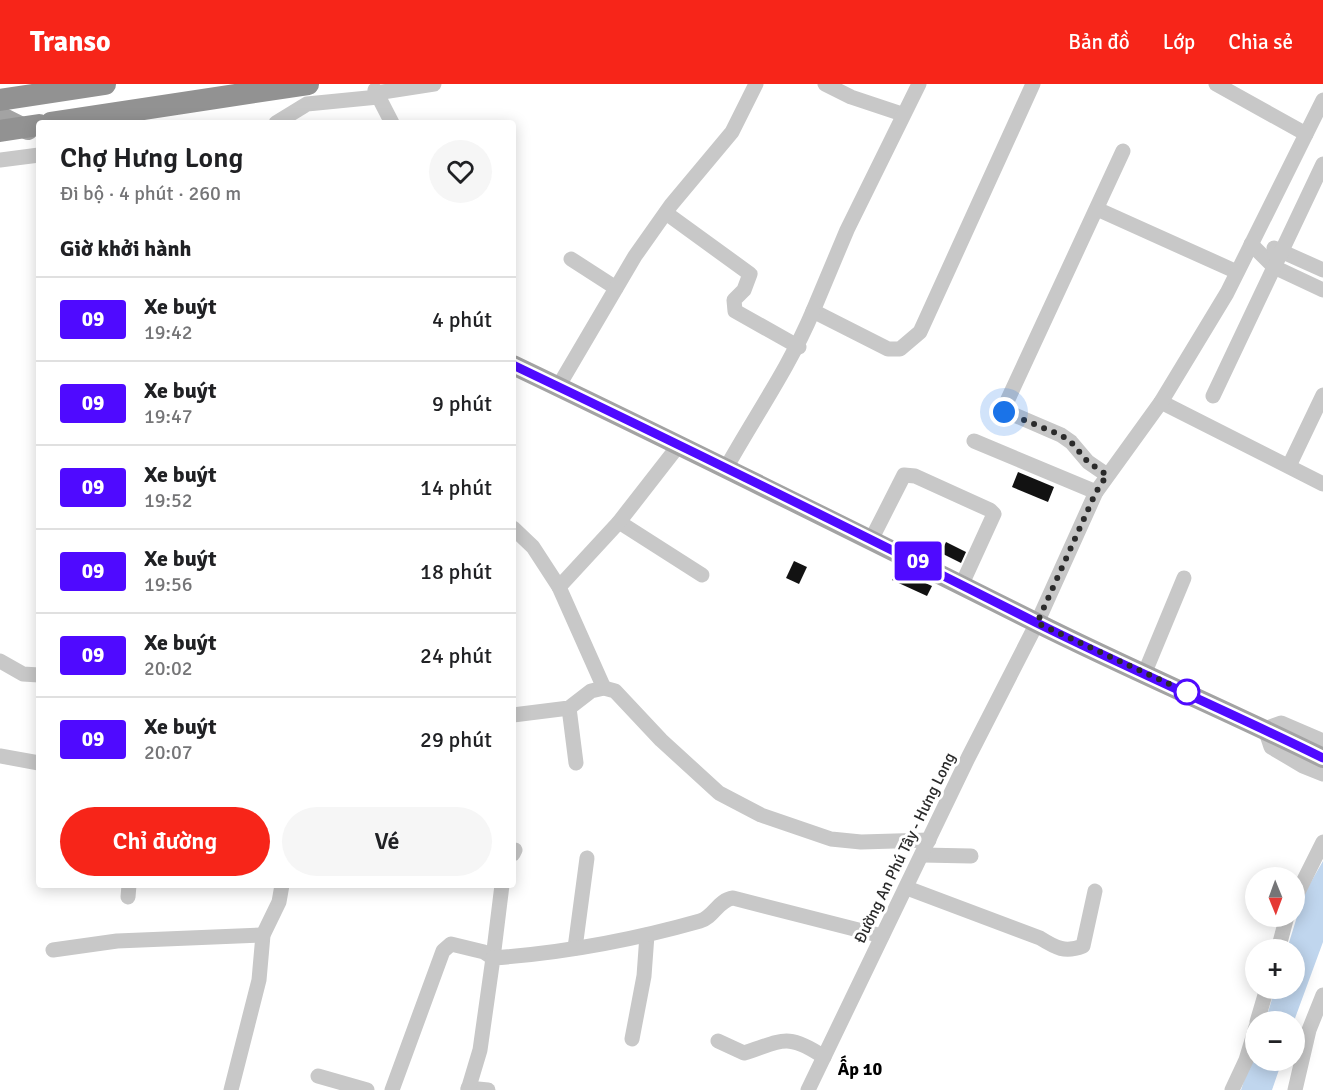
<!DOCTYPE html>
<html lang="vi">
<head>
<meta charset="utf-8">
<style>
	body { margin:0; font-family:Signika,sans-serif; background:#f6f6f6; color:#202124; height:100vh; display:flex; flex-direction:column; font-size:22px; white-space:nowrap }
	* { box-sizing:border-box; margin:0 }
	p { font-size:20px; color:#757577 }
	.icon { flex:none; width:33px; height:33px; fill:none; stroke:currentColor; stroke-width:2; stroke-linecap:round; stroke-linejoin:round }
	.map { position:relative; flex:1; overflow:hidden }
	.details { position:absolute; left:36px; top:36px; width:480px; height:768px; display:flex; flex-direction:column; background:#fff; border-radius:6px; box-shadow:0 3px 15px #0003 }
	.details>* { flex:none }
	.badge { padding:0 12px; border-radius:4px; font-size:21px; line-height:39px }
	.needle { width:39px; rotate:179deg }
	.buttons { position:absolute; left:1245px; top:783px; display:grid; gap:12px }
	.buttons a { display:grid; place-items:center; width:60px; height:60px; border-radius:50%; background:#fff; box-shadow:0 3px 15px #0003; font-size:30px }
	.you { position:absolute; width:30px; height:30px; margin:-15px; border:4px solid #fff; border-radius:50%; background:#1a73e8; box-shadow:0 0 0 9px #1a73e833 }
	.map>.badge { position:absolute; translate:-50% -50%; box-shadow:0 0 0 3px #fff }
	h2 { padding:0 24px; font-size:22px; line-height:54px }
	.round { display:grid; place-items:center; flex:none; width:63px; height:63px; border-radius:32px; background:#f6f6f6 }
	.overview { display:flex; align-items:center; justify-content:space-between; height:102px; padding:0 24px }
	h1 { font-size:28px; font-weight:600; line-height:45px }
	.action { display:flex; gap:12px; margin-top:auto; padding:12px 24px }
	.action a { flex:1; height:69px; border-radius:36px; background:#f72519; color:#fff; font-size:24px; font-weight:600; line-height:69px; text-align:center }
	.action a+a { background:#f6f6f6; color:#202124 }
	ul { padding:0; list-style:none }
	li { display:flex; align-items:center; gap:18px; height:84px; padding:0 24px; border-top:2px solid #e0e0e0 }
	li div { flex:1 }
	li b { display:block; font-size:22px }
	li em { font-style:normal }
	li .badge { min-width:66px; font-weight:700; text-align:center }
	header { display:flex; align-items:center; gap:36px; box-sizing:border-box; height:84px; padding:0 30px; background:#f72519; color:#fff }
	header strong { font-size:28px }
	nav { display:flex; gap:33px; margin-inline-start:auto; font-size:21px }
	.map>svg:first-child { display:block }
	.water { fill:#c0d6ee }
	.building { fill:#121212 }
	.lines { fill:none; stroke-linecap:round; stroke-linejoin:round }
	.minor { stroke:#c8c8c8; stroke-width:15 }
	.major { stroke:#a3a3a3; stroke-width:20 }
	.highway { stroke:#929292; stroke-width:22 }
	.highway-bridge { stroke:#929292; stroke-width:22 }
	.line-casing { stroke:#fff; stroke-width:14 }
	.line { stroke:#4f0aff; stroke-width:9 }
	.walk { stroke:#2b2b2b; stroke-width:6; stroke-dasharray:0 10.8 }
	.stop-dot { fill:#fff; stroke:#4f0aff; stroke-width:3 }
	.labels { text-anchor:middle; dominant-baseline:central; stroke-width:6; stroke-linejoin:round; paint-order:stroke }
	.street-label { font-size:16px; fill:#2b2b2b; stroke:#fff }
	.neighbourhood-label { font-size:18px; font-weight:bold; fill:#000; stroke:#fff }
</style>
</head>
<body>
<header>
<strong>Transo</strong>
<nav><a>Bản đồ</a><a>Lớp</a><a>Chia sẻ</a></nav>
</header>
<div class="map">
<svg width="1323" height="1006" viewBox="0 0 1323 1006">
	<rect width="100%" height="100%" fill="#fff"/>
	<g class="water">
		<polygon points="1323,777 1323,858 1294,937 1265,938 1275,905 1294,904 1294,866 1287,865 1304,810"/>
		<polygon points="1255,964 1256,976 1282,977 1272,1006 1241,1006"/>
	</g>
	<g class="building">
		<polygon points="1018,388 1054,403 1048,418 1012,403"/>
		<polygon points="946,458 966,468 961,479 941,469"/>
		<polygon points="794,477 807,483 799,500 786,494"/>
		<polygon points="896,486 932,502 927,512 892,496"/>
	</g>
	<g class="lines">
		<g class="minor">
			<polyline points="825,0 851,13 902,30"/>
			<polyline points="919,0 847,146 813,227 888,265 900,265 920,248 1033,0"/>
			<polyline points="1216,0 1306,50"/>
			<polyline points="375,6 392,39"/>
			<polyline points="376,9 434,0"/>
			<polyline points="276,39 307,20 378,13"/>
			<polyline points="0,76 39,71"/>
			<polyline points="1097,125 1237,188"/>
			<polyline points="666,129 750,190 744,206 734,216 735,227 799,263"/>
			<polyline points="1251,160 1274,183 1323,206"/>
			<polyline points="1274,164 1323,186"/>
			<polyline points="571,175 616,204"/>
			<polyline points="558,303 635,172 671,121 732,48 756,0"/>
			<polyline points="1213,312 1323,80"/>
			<polyline points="1161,318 1323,400"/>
			<polyline points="974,357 1096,408"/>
			<polyline points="1289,382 1323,311"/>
			<path d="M726,384C755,332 790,282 813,227"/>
			<polyline points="1107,391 1088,378 1071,358 1061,351 1003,326 1123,67"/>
			<polyline points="619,438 702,491"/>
			<polyline points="513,444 533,463 559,503"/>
			<polyline points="872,454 904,391 915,392 990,426 994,430 962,500"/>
			<polyline points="0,577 23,590 39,591"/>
			<polyline points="1145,588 1184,494"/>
			<polyline points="604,604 559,503 619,438 679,361"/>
			<polyline points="569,624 576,679"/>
			<polyline points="513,631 569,624 591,607 604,604 615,607 661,656 719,709 761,731 831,755 861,758 929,756"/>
			<polyline points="1323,657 1281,639 1265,645 1271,663 1303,682 1323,690"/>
			<polyline points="0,672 39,679"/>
			<polyline points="513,770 515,766"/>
			<polyline points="922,771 971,772"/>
			<path d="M907,804L1040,854C1056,864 1065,869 1083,862L1095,807"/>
			<polyline points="128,813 129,801"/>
			<polyline points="1294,816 1323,758"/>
			<polyline points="575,864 587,774"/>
			<polyline points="53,866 117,857 263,851"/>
			<polyline points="1278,866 1287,832"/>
			<polyline points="1257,938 1267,904"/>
			<polyline points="632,955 644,892 647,851"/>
			<path d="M718,957L744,969C782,957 787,948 824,973"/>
			<polyline points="318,992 367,1006"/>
			<polyline points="468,1004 488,1006"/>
			<polyline points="231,1006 259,896 263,851 279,818 282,801"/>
			<polyline points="392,1006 443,867 451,860 484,868 493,874 502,801"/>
			<path d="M468,1006L480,966L493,874C562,869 633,856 700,837C714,833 718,816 733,814L882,852"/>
			<polyline points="808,1006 968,674 1037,539 1096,408 1161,318 1227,209 1323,16"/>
			<polyline points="1232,1006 1246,976 1256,943"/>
			<polyline points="1295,1006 1309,946 1323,911"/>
		</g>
		<g class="major">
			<polyline points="0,32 28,46"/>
			<path d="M513,281C689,365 863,452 1037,539C1131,586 1228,627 1323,674"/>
		</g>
		<g class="highway">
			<polyline points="0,16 105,0"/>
			<polyline points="51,39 308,0"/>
		</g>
		<polyline class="highway-bridge" points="0,47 39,41"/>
	</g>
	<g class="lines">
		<g class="line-casing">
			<path id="line" d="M513,281C689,365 863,451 1037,539C1131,586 1228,627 1323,674"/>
		</g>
		<use href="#line" class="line"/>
		<polyline class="walk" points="1004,328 1061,351 1071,358 1088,378 1107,391 1096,408 1037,539 1191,610 1187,608"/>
	</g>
	<circle class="stop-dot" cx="1187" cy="608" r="12"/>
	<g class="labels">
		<g class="street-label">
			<text transform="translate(905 764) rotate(-64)">Đường An Phú Tây - Hưng Long</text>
		</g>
		<g class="neighbourhood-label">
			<text x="860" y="985">Ấp 10</text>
		</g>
	</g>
</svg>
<div class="buttons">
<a><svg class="needle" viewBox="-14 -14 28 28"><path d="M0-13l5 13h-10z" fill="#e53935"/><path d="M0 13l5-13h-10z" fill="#757577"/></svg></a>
<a>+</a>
<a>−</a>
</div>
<div class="you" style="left:1004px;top:328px"></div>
<b class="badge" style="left:918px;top:477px;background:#4f0aff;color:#fff">09</b>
<section class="details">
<div class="overview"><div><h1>Chợ Hưng Long</h1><p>Đi bộ · 4 phút · 260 m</p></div><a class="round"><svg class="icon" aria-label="heart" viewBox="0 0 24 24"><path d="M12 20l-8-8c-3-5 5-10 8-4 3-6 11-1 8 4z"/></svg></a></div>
<h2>Giờ khởi hành</h2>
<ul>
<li><span class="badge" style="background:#4f0aff;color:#fff">09</span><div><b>Xe buýt</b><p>19:42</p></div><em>4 phút</em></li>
<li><span class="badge" style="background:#4f0aff;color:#fff">09</span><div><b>Xe buýt</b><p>19:47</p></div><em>9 phút</em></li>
<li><span class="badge" style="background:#4f0aff;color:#fff">09</span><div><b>Xe buýt</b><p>19:52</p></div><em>14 phút</em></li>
<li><span class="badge" style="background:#4f0aff;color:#fff">09</span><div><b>Xe buýt</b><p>19:56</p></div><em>18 phút</em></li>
<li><span class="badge" style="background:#4f0aff;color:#fff">09</span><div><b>Xe buýt</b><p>20:02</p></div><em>24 phút</em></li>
<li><span class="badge" style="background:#4f0aff;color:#fff">09</span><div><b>Xe buýt</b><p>20:07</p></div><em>29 phút</em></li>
</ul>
<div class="action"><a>Chỉ đường</a><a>Vé</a></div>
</section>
</div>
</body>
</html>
